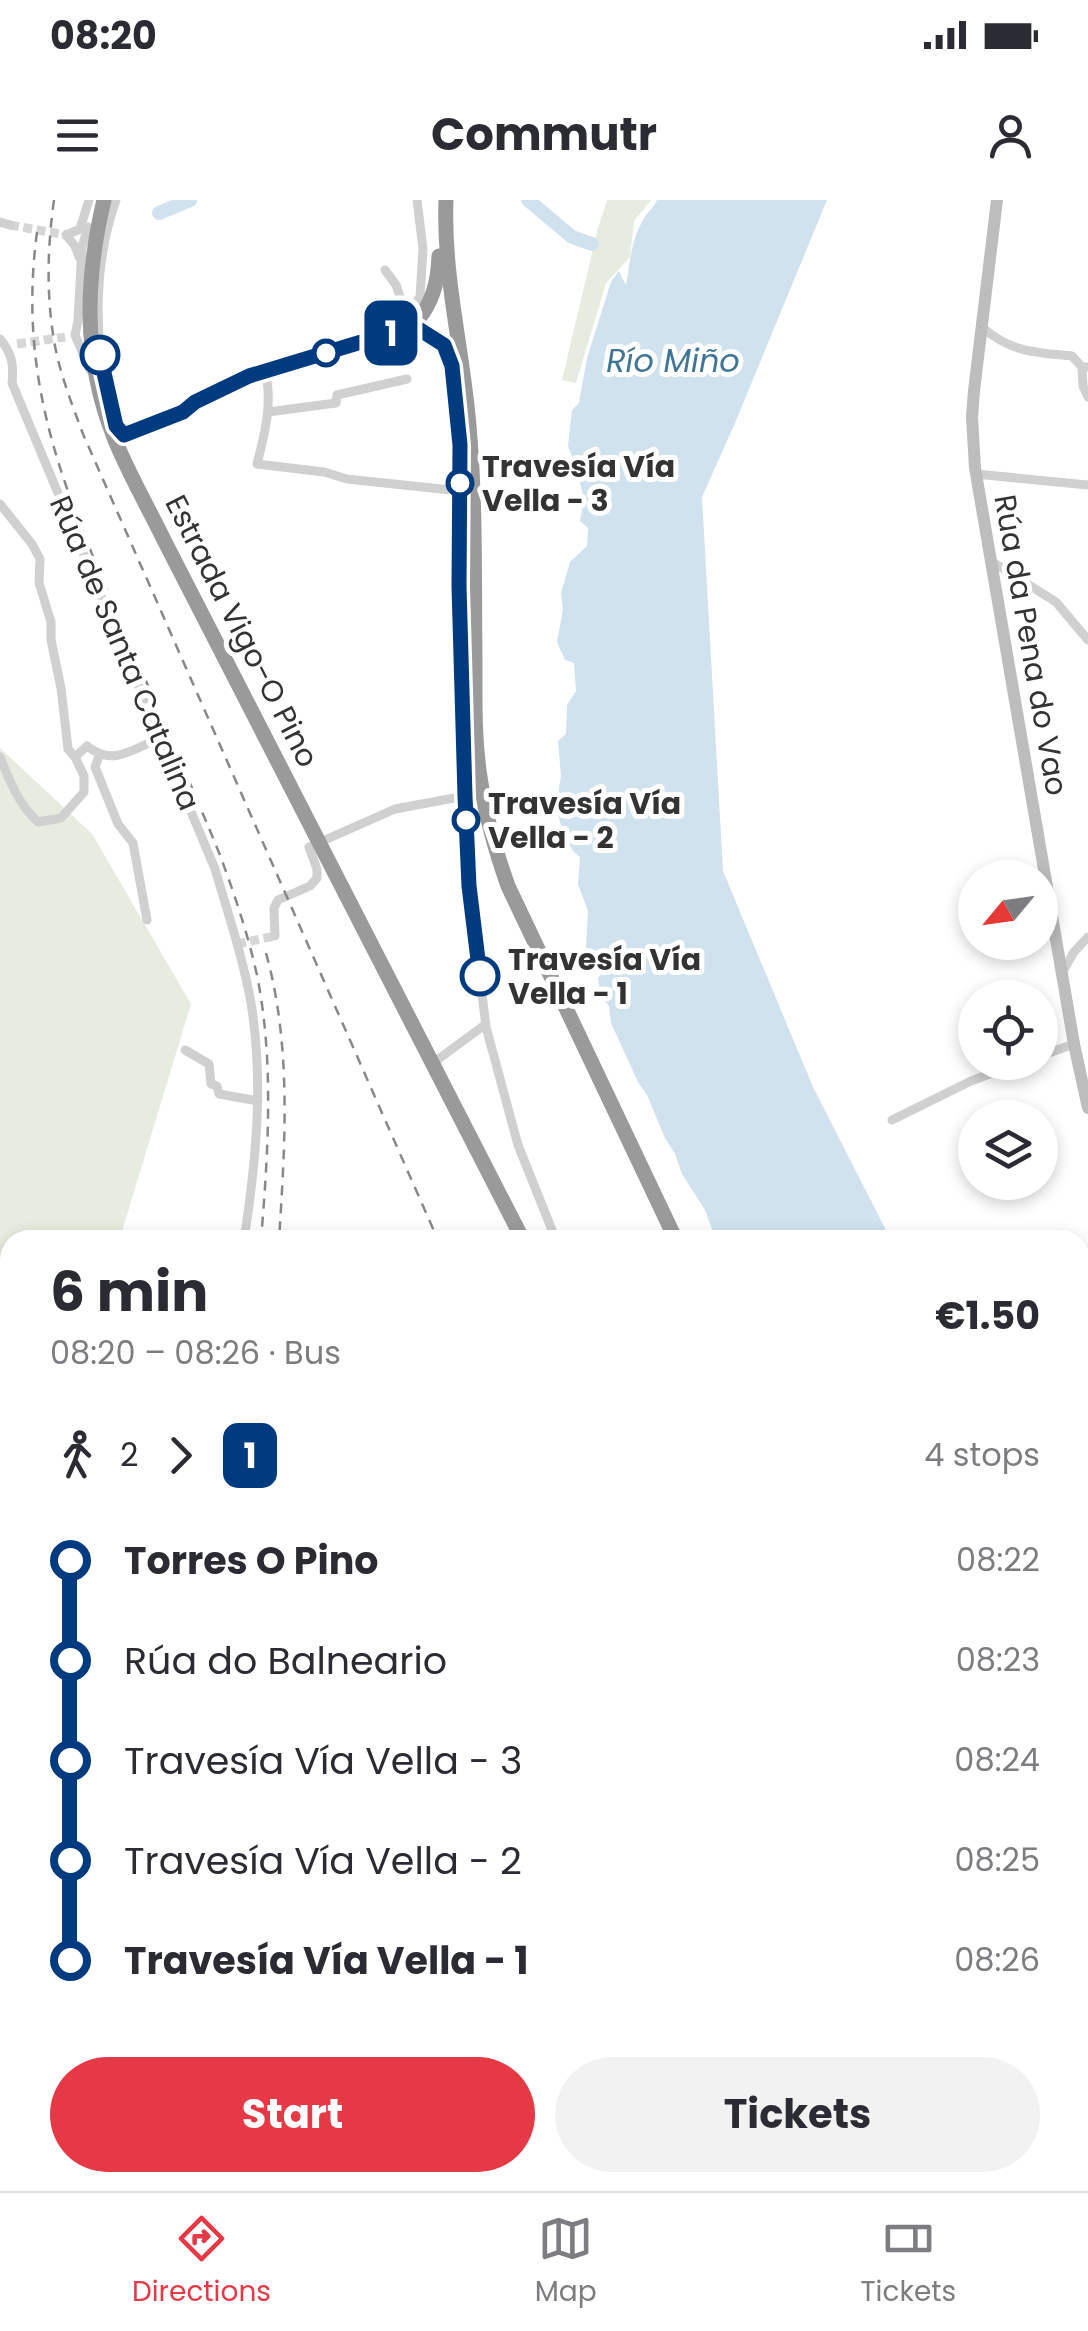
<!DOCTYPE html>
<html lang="en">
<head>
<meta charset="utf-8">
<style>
	body { margin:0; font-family:Poppins,sans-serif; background:#f2f2f3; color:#2b2b33; height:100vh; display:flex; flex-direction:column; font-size:38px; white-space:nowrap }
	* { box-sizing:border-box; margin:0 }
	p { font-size:32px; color:#7c7c81 }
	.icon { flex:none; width:55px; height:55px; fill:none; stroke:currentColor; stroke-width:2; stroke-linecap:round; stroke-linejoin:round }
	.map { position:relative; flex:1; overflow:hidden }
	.panel { position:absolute; left:0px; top:1030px; width:1090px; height:962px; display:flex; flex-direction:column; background:#fff; border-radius:30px 30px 0 0; box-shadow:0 5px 15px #0003 }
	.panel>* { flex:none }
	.badge { padding:0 20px; border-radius:15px; font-size:35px; line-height:65px }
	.needle { width:65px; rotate:241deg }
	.buttons { position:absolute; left:958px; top:660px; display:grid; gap:20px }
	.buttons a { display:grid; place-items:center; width:100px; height:100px; border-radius:50%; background:#fff; box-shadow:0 5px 15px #0003; font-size:50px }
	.map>.badge { position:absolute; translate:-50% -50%; box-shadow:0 0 0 5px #fff }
	.legs { display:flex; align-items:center; gap:15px; height:110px; padding:0 50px; font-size:32px }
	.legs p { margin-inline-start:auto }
	.headline { display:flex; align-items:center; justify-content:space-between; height:170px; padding:0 50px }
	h1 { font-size:55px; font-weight:700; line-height:75px }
	.primary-button { display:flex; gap:20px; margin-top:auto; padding:20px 50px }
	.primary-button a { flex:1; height:115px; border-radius:60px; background:#e63946; color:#fff; font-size:40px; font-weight:700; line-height:115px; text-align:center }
	.primary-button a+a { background:#f2f2f3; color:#2b2b33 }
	ul { padding:0 50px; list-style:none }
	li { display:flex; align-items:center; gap:35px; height:100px; font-size:38px }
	li i { display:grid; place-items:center; width:15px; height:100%; margin:0 12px; background:currentColor }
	li i::after { content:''; width:25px; height:25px; margin:-12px; border:8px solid; border-radius:50%; background:#fff }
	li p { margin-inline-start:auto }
	li:first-child i { background:linear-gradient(#0000 50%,currentColor 0) }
	li:last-child i { background:linear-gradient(currentColor 50%,#0000 0) }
	.status { display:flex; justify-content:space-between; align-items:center; height:70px; padding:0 50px; background:#fff; direction:ltr }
	.status svg { height:28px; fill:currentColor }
	header { display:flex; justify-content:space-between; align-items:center; height:130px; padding:0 50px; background:#fff; font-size:45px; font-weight:700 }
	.tabs { display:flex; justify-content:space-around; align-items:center; height:140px; border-top:2px solid #e1e1e2; background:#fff; font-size:28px; color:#7c7c81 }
	.tabs a { display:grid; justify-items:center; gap:5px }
	.tabs .selected { color:#e63946 }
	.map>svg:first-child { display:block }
	.green { fill:#e6ecdf }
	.water { fill:#cfe2ee }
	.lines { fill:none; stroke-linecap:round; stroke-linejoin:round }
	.stream { stroke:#cfe2ee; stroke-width:2.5 }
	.river { stroke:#cfe2ee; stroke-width:14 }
	.street-tunnel { stroke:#d6d6d6; stroke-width:9; stroke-dasharray:9 4.5; stroke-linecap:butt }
	.street { stroke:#d0d0d0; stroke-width:9 }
	.secondary { stroke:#bdbdbd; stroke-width:12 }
	.highway { stroke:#9a9a9a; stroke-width:15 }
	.rail { stroke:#888; stroke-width:2.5; stroke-dasharray:10 8; stroke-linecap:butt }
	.line-1-casing { stroke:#fff; stroke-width:22 }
	.line-1 { stroke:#003b80; stroke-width:15 }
	.stop-1-dot { fill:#fff; stroke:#003b80; stroke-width:5 }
	.labels { text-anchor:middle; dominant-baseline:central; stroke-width:10; stroke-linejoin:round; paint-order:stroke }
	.stop-label { font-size:30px; font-weight:bold; fill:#333; stroke:#fff; text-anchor:start }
	.street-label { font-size:30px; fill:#333; stroke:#fff }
	.water-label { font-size:32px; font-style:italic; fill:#3f7597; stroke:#fff }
</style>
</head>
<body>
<div class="status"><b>08:20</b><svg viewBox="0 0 49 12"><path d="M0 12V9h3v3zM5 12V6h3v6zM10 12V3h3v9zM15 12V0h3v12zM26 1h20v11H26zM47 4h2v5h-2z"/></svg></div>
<header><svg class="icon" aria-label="menu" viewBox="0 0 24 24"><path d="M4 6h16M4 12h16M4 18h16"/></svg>Commutr<svg class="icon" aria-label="person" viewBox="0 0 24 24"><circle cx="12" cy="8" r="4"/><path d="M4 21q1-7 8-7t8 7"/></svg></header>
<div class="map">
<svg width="1088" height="1991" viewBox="0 0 1088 1991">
	<rect width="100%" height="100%" fill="#fff"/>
	<g class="green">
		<polygon points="607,0 651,0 634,21 630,57 606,83 576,183 562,180 598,28"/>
		<polygon points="0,548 92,634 191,804 123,1028 124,1040 10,1040 10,1864 0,1863"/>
		<polygon points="50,1982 643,1982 652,1991 42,1991"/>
	</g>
	<g class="water">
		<path d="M657,0H827L735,223L702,297L723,671L813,887L891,1040H716L705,1010L682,974L675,954L664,936L647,895L638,882L611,823L609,806L600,794L598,778L603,772L596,758L586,747L588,711L578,684L580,657L573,651L563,633L556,607L561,576L558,541L566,534L567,505L576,491L574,463L565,460L557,442L563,409L561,393L570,362L587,346L588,328L580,321L584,300L577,270L568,246L572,210L579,203L587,158L611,82L619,71L626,85C630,62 631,41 643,20C647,12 653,9 657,0Z"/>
		<polygon points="1080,1301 1088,1309 1088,1589 1080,1584"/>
	</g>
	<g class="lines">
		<g class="stream">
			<polyline points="0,1762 10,1746"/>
			<polyline points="276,1991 281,1982"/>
		</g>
		<g class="river">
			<polyline points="528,0 572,37 592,44"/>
			<polyline points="159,13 190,0"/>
		</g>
		<g class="street-tunnel">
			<polyline points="10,25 66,35"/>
			<polyline points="17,144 65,137"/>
			<polyline points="237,744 275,736"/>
		</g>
		<g class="street">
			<polyline points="0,22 10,25"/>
			<polyline points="88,27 82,47 78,121 75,135 90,170"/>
			<polyline points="79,57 75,46 66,35 80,29 89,0"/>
			<polyline points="385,70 396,85 406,114 414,125 444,145 452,166 460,245 459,386 469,686 486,827 518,945 556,1040"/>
			<polyline points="406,114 420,97 423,49 417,0"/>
			<path d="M982,127C1010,152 1036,153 1072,156L1082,167H1088"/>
			<path d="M0,139C12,153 14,165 12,183L215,669C228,713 243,758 251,803C264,882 256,962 244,1040"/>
			<path d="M101,160C95,107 98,51 116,0"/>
			<polyline points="1082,167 1083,186 1088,197"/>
			<path d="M265,171C273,202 265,233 257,264L324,272L347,279L460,291"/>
			<polyline points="268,212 336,203 337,195 407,179"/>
			<polyline points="115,224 118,231 124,235 183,212 195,201 249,176 414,125"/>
			<polyline points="976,274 1088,285"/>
			<path d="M0,304L32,344L40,359L39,383L51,422V440L61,488L68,549L75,557L84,576V592L61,618L38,622C19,605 9,580 0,557"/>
			<polyline points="991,361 1056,402 1088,440"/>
			<polyline points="99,556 95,567 118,624 133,643 147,720"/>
			<path d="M75,557L87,546C113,567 133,549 160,538"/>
			<polyline points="275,736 274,708 278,700 310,686 317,678 317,669 309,647 395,609 465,596"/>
			<polyline points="1062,773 1074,752 1088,737"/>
			<polyline points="185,850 209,864 211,884 217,886 219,894 258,901"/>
			<polyline points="1040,856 1074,844"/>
			<polyline points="433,863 486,824"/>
			<polyline points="892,920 971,881 1022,862"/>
			<polyline points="1080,1842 1088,1849"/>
			<polyline points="467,1982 475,1991"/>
			<polyline points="659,1982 667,1991"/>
			<polyline points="937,1982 946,1991"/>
		</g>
		<polyline class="secondary" points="997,0 974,191 972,217 975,268 1074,844 1088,908"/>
		<g class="highway">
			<path d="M104,0C85,80 83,157 113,235C127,271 147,305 164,340L523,1040"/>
			<path d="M446,0C443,77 463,150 469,226C476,305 474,384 475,462C475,503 474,543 481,583C486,619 496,652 508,686L676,1040"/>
			<path d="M414,125C432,104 438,84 439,56"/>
			<polyline points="1080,1640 1088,1649"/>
			<polyline points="1080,1859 1088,1858"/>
			<polyline points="1028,1982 1033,1991"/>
		</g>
		<g class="rail">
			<path d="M54,0C47,49 46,102 56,151C62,179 73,207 83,234L438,1040"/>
			<path d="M37,32C17,182 64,289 121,423C154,500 188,577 220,655C235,696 249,737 258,780C274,865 268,954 261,1040"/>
			<path d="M266,753C292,847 285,944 279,1040"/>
			<polyline points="1080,1862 1088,1870"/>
			<polyline points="609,1982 615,1991"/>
			<polyline points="959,1982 967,1991"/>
		</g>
	</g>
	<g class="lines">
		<g class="line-1-casing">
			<polyline id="line-1" points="100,155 116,226 124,235 183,212 195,202 249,176 414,126 444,145 452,166 460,245 459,386 465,596 469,686 480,776"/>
		</g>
		<use href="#line-1" class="line-1"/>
	</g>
	<g class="stop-1-dot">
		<circle cx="326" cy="153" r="12"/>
		<circle cx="100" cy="155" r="18"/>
		<circle cx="460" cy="283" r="12"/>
		<circle cx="466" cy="620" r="12"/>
		<circle cx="480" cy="776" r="18"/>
	</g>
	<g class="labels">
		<g class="stop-label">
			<text x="482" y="266">Travesía Vía<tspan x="482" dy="34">Vella - 3</tspan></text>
			<text x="488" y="603">Travesía Vía<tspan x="488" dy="34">Vella - 2</tspan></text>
			<text x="508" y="759">Travesía Vía<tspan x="508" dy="34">Vella - 1</tspan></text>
		</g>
		<g class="street-label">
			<text transform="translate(242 431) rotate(63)">Estrada Vigo-O Pino</text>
			<text transform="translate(1031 445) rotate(80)">Rúa da Pena do Vao</text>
			<text transform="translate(125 453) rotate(67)">Rúa de Santa Catalina</text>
		</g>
		<g class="water-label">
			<text x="673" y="160">Río Miño</text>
		</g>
	</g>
</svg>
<div class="buttons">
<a><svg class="needle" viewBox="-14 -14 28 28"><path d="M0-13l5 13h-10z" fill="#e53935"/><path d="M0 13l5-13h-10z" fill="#7c7c81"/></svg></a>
<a><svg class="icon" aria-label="locate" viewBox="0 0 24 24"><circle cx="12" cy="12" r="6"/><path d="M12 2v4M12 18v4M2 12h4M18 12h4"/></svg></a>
<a><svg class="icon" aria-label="layers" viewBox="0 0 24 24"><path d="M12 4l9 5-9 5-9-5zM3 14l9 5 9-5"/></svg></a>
</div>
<b class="badge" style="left:391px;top:133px;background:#003b80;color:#fff">1</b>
<section class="panel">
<div class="headline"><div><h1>6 min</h1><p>08:20 – 08:26 · Bus</p></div><b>€1.50</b></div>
<div class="legs"><svg class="icon" aria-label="walk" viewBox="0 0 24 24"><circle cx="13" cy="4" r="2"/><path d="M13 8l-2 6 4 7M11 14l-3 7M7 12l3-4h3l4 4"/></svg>2<svg class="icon" aria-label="forward" viewBox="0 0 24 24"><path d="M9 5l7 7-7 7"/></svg><b class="badge" style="background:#003b80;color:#fff">1</b><p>4 stops</p></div>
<ul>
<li><i style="color:#003b80"></i><b>Torres O Pino</b><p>08:22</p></li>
<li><i style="color:#003b80"></i><span>Rúa do Balneario</span><p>08:23</p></li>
<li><i style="color:#003b80"></i><span>Travesía Vía Vella - 3</span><p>08:24</p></li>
<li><i style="color:#003b80"></i><span>Travesía Vía Vella - 2</span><p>08:25</p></li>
<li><i style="color:#003b80"></i><b>Travesía Vía Vella - 1</b><p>08:26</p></li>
</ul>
<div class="primary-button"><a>Start</a><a>Tickets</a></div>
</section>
</div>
<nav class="tabs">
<a class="selected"><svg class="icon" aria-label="directions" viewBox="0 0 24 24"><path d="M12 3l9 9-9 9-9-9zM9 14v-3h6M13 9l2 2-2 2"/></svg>Directions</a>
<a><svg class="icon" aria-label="map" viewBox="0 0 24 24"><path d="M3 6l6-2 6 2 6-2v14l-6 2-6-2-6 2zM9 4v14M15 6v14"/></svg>Map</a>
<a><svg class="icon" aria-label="tickets" viewBox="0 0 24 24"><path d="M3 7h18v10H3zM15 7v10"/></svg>Tickets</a>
</nav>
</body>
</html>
